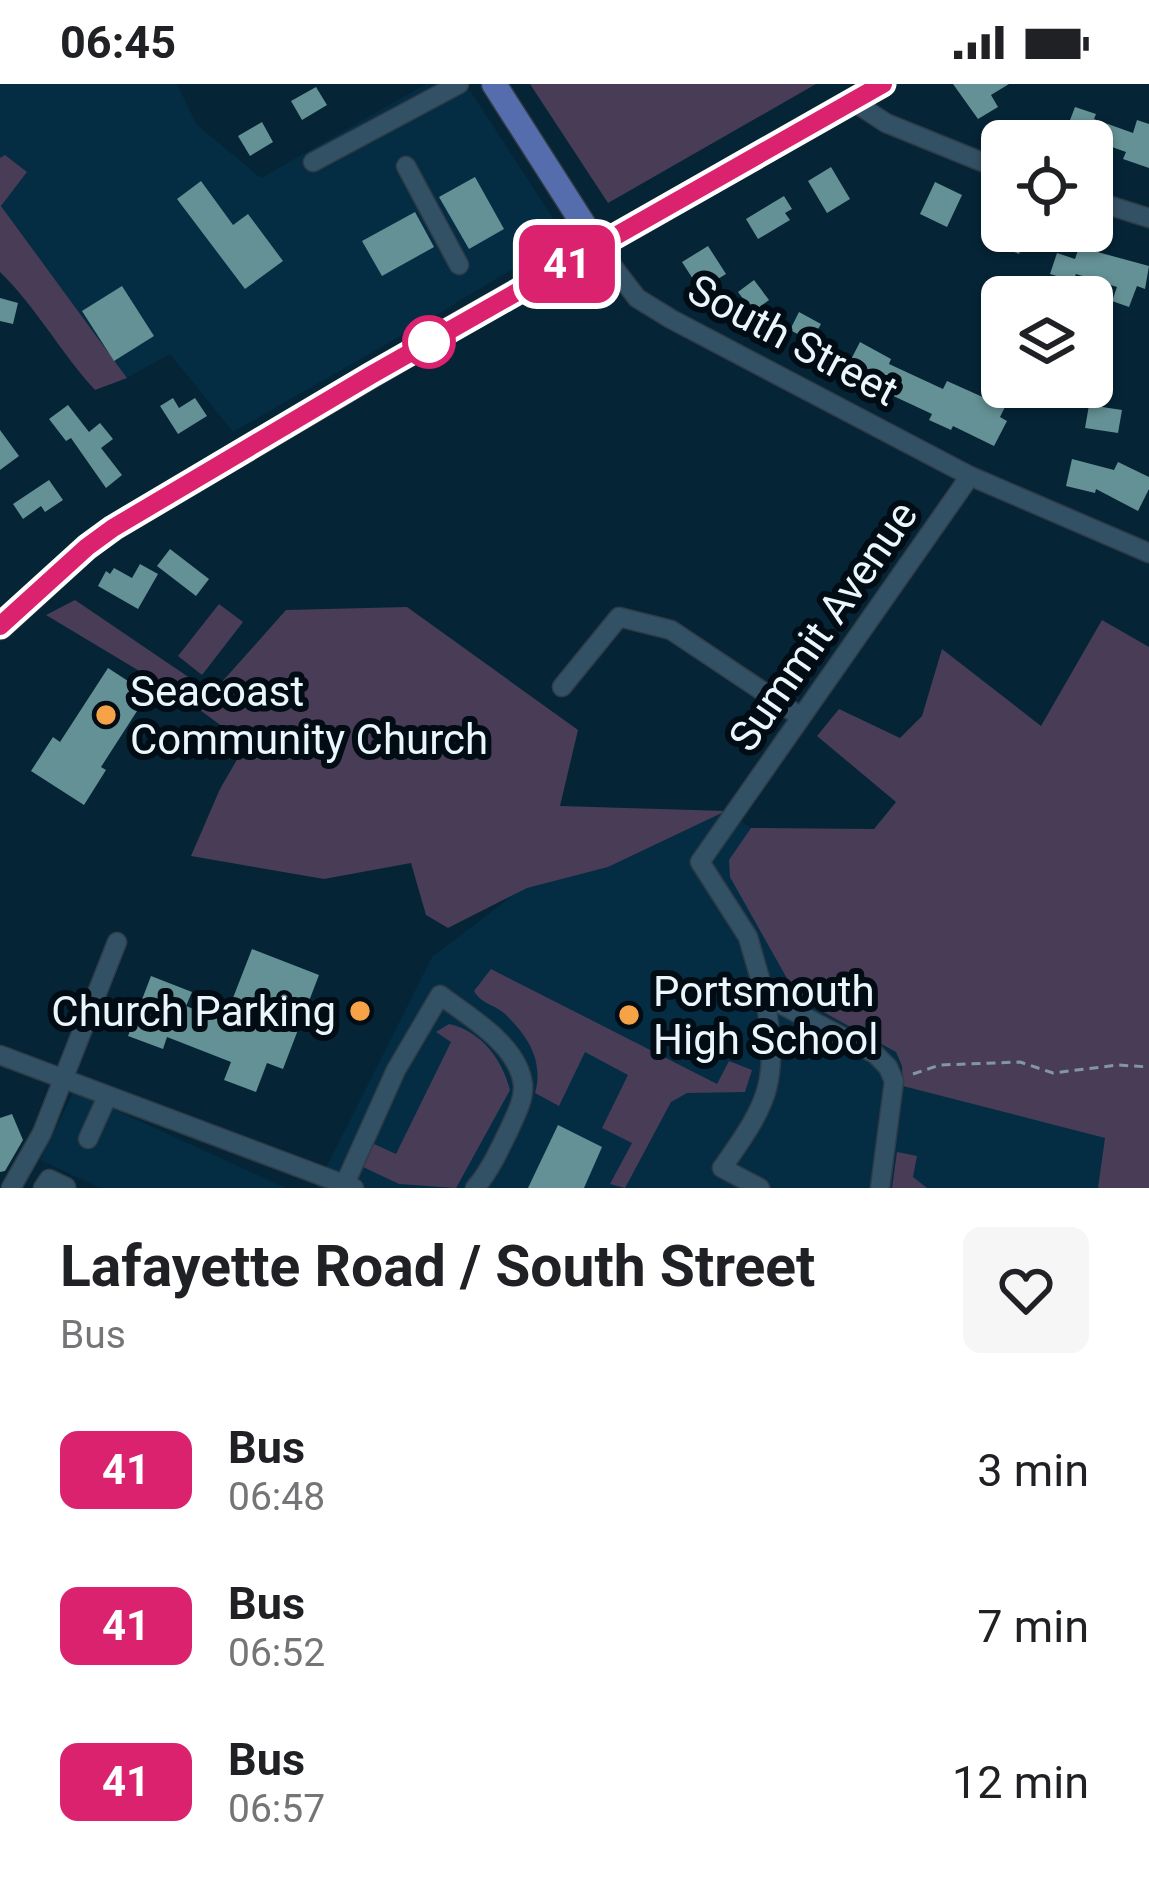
<!DOCTYPE html>
<html lang="en">
<head>
<meta charset="utf-8">
<style>
	body { margin:0; font-family:Roboto,sans-serif; background:#f6f6f6; color:#202124; height:100vh; display:flex; flex-direction:column; font-size:45px; white-space:nowrap }
	* { box-sizing:border-box; margin:0 }
	p { font-size:39px; color:#757577 }
	.icon { flex:none; width:66px; height:66px; fill:none; stroke:currentColor; stroke-width:2; stroke-linecap:round; stroke-linejoin:round }
	.map { position:relative; height:1104px; overflow:hidden }
	.drawer { display:flex; flex-direction:column; background:#fff; flex:1 }
	.drawer>* { flex:none }
	.badge { padding:0 24px; border-radius:18px; font-size:42px; line-height:78px }
	.fabs { position:absolute; left:981px; top:36px; display:grid; gap:24px }
	.fabs a { display:grid; place-items:center; width:132px; height:132px; border-radius:18px; background:#fff; box-shadow:0 3px 9px #0004; font-size:60px }
	.map>.badge { position:absolute; translate:-50% -50%; box-shadow:0 0 0 6px #fff }
	.round { display:grid; place-items:center; flex:none; width:126px; height:126px; border-radius:18px; background:#f6f6f6 }
	.head { display:flex; align-items:center; justify-content:space-between; height:204px; padding:0 60px }
	h1 { font-size:57px; font-weight:700; line-height:90px }
	ul { padding:0; list-style:none }
	li { display:flex; align-items:center; gap:36px; height:156px; padding:0 60px }
	li div { flex:1 }
	li b { display:block; font-size:45px }
	li em { font-style:normal }
	li .badge { min-width:132px; font-weight:700; text-align:center }
	.status { display:flex; justify-content:space-between; align-items:center; height:84px; padding:0 60px; background:#fff; direction:ltr }
	.status svg { height:33px; fill:currentColor }
	.map>svg:first-child { display:block }
	.built { fill:#042d43 }
	.green { fill:#493c57 }
	.building { fill:#649195 }
	.lines { fill:none; stroke-linecap:round; stroke-linejoin:round }
	.minor-casing { stroke:#2f3b46; stroke-width:21 }
	.major-casing { stroke:#2f3b46; stroke-width:27 }
	.path { stroke:#8397a2; stroke-width:3; stroke-dasharray:9 6; stroke-linecap:butt }
	.minor { stroke:#335165; stroke-width:18 }
	.major { stroke:#556dac; stroke-width:24 }
	.line-casing { stroke:#fff; stroke-width:27 }
	.line { stroke:#da226e; stroke-width:18 }
	.stop-dot { fill:#fff; stroke:#da226e; stroke-width:6 }
	.poi-dot { fill:#f6a246; stroke:#020c14; stroke-width:4.5 }
	.labels { text-anchor:middle; dominant-baseline:central; stroke-width:12; stroke-linejoin:round; paint-order:stroke }
	.street-label { font-size:42px; fill:#ebf5fc; stroke:#020c14 }
	.poi-label { font-size:42px; fill:#ebf5fc; stroke:#020c14; text-anchor:start }
</style>
</head>
<body>
<div class="status"><b>06:45</b><svg viewBox="0 0 49 12"><path d="M0 12V9h3v3zM5 12V6h3v6zM10 12V3h3v9zM15 12V0h3v12zM26 1h20v11H26zM47 4h2v5h-2z"/></svg></div>
<div class="map">
<svg width="1149" height="1104" viewBox="0 0 1149 1104">
	<rect width="100%" height="100%" fill="#052435"/>
	<g class="built">
		<polygon points="0,0 177,0 197,41 261,94 426,0 466,0 558,142 558,153 553,161 423,239 233,348 170,270 127,294 1,122 27,88 5,72 0,74"/>
		<polygon points="726,727 761,751 1115,1046 1104,1104 316,1104 432,873 521,805 608,783"/>
		<polygon points="74,1007 286,1104 100,1104 40,1076"/>
	</g>
	<g class="green">
		<polygon points="530,0 816,0 608,119"/>
		<path d="M5,71L27,88L1,122L127,294L95,306C60,268 37,224 0,188V74Z"/>
		<polygon points="75,516 212,609 286,526 407,523 578,646 560,722 726,727 608,783 527,804 448,844 426,831 411,779 324,795 191,772 220,705 246,660 181,612 46,531"/>
		<polygon points="219,520 243,538 202,591 178,572"/>
		<polygon points="1102,536 1149,563 1149,1104 1098,1104 1105,1054 903,1002 902,982 896,968 798,914 730,793 729,776 751,744 874,745 896,718 817,652 839,625 900,654 922,632 942,565 1041,642"/>
		<path d="M491,885L717,1000L729,977L752,986L745,1008L687,1009L671,1018L625,1104L610,1100L632,1059L602,1044L628,991L585,968L559,1022L535,1009C544,977 528,952 505,930C494,920 481,920 474,907Z"/>
		<path d="M449,940C481,947 502,975 510,1006L456,1104L399,1100L363,1083L374,1060L396,1070L451,958L436,948Z"/>
		<polygon points="897,1068 917,1072 913,1093 927,1104 892,1104"/>
	</g>
	<g class="building">
		<polygon points="953,0 1009,0 991,11 998,23 978,35"/>
		<polygon points="316,3 327,21 302,36 291,17"/>
		<polygon points="1075,23 1096,30 1094,35 1133,49 1137,36 1149,40 1149,84 1123,75 1126,68 1095,57 1062,57"/>
		<polygon points="262,38 273,58 250,72 238,52"/>
		<polygon points="831,83 850,115 827,129 808,97"/>
		<polygon points="475,93 504,145 469,165 439,113"/>
		<polygon points="201,97 233,141 248,130 283,177 245,205 177,115"/>
		<polygon points="935,98 962,111 947,143 920,130"/>
		<polygon points="784,112 792,125 785,129 790,136 758,155 746,135"/>
		<polygon points="415,128 434,163 382,192 362,157"/>
		<polygon points="994,147 1029,147 1019,170 990,158"/>
		<polygon points="708,162 726,190 700,206 682,178"/>
		<polygon points="1079,163 1149,182 1145,205 1137,202 1129,223 1112,217 1117,203 1076,190 1073,197 1050,190 1057,169 1075,175"/>
		<polygon points="754,196 769,216 753,228 738,208"/>
		<polygon points="122,202 154,252 114,277 82,227"/>
		<polygon points="0,214 18,219 13,240 0,237"/>
		<polygon points="799,228 821,240 811,257 790,246"/>
		<polygon points="860,258 891,275 889,280 943,305 947,297 1005,323 1000,333 1007,337 994,362 953,342 951,346 929,336 932,330 844,289"/>
		<polygon points="173,314 179,324 195,314 207,332 178,350 160,322"/>
		<polygon points="68,321 89,348 100,339 113,355 101,364 122,391 106,404 71,354 66,357 49,335"/>
		<polygon points="1089,321 1122,326 1118,349 1085,344"/>
		<polygon points="0,346 19,372 0,386"/>
		<polygon points="1072,375 1114,386 1118,378 1149,393 1149,405 1138,427 1096,405 1095,409 1066,402"/>
		<polygon points="49,396 63,416 45,428 41,422 23,435 13,420"/>
		<polygon points="170,465 209,495 196,512 157,482"/>
		<polygon points="140,480 158,490 138,525 98,502 106,487 110,490 114,484 132,494"/>
		<polygon points="108,584 148,610 101,683 106,686 84,721 31,687 53,653 60,658"/>
		<polygon points="252,865 319,891 283,985 267,979 256,1008 224,996 231,978 167,953 163,965 128,952 151,892 192,908 186,922 224,937"/>
		<polygon points="12,1030 23,1056 5,1087 0,1088 0,1034"/>
		<polygon points="558,1041 602,1063 584,1104 528,1104"/>
	</g>
	<g class="lines">
		<g class="minor-casing">
			<g id="minor">
				<polyline points="854,18 886,39 1002,86"/>
				<polyline points="313,78 459,0"/>
				<polyline points="406,82 459,181"/>
				<polyline points="1092,116 1149,134"/>
				<polyline points="598,163 637,214 671,235 970,392 1149,469"/>
				<polyline points="562,603 619,533 671,546 801,633"/>
				<polyline points="0,971 354,1104"/>
				<polyline points="88,1055 107,1013"/>
				<polyline points="11,1104 42,1049 117,858"/>
				<polyline points="43,1104 49,1095 66,1103"/>
				<path d="M343,1104L396,986L440,911C468,932 519,961 523,1001C524,1017 515,1032 509,1046C499,1066 490,1087 475,1104"/>
				<path d="M760,1104L722,1084C772,1014 778,997 765,912"/>
				<polyline points="880,1104 894,997 888,983 875,970 765,912 748,853 700,778 970,392"/>
			</g>
		</g>
		<g class="major-casing">
			<g id="major">
				<polyline points="494,0 598,163"/>
				<polyline points="0,543 87,463 113,444 435,254 883,0"/>
			</g>
		</g>
		<polyline class="path" points="913,990 940,981 1020,978 1053,989 1118,981 1149,983"/>
		<use href="#minor" class="minor"/>
		<use href="#major" class="major"/>
	</g>
	<g class="lines">
		<g class="line-casing">
			<polyline id="line" points="0,542 87,463 113,444 371,291 883,0"/>
		</g>
		<use href="#line" class="line"/>
	</g>
	<circle class="stop-dot" cx="429" cy="258" r="24"/>
	<g class="poi-dot">
		<circle cx="106" cy="631" r="12"/>
		<circle cx="360" cy="927" r="12"/>
		<circle cx="629" cy="931" r="12"/>
	</g>
	<g class="labels">
		<g class="street-label">
			<text transform="translate(793 256) rotate(28)">South Street</text>
			<text transform="translate(823 542) rotate(-55)">Summit Avenue</text>
		</g>
		<g class="poi-label">
			<text x="130" y="607">Seacoast<tspan x="130" dy="48">Community Church</tspan></text>
			<text x="653" y="907">Portsmouth<tspan x="653" dy="48">High School</tspan></text>
			<text x="336" y="927" text-anchor="end">Church Parking</text>
		</g>
	</g>
</svg>
<div class="fabs">
<a><svg class="icon" aria-label="locate" viewBox="0 0 24 24"><circle cx="12" cy="12" r="6"/><path d="M12 2v4M12 18v4M2 12h4M18 12h4"/></svg></a>
<a><svg class="icon" aria-label="layers" viewBox="0 0 24 24"><path d="M12 4l9 5-9 5-9-5zM3 14l9 5 9-5"/></svg></a>
</div>
<b class="badge" style="left:567px;top:180px;background:#da226e;color:#fff">41</b>
</div>
<section class="drawer">
<div class="head"><div><h1>Lafayette Road / South Street</h1><p>Bus</p></div><a class="round"><svg class="icon" aria-label="heart" viewBox="0 0 24 24"><path d="M12 20l-8-8c-3-5 5-10 8-4 3-6 11-1 8 4z"/></svg></a></div>
<ul>
<li><span class="badge" style="background:#da226e;color:#fff">41</span><div><b>Bus</b><p>06:48</p></div><em>3 min</em></li>
<li><span class="badge" style="background:#da226e;color:#fff">41</span><div><b>Bus</b><p>06:52</p></div><em>7 min</em></li>
<li><span class="badge" style="background:#da226e;color:#fff">41</span><div><b>Bus</b><p>06:57</p></div><em>12 min</em></li>
</ul>
</section>
</body>
</html>
